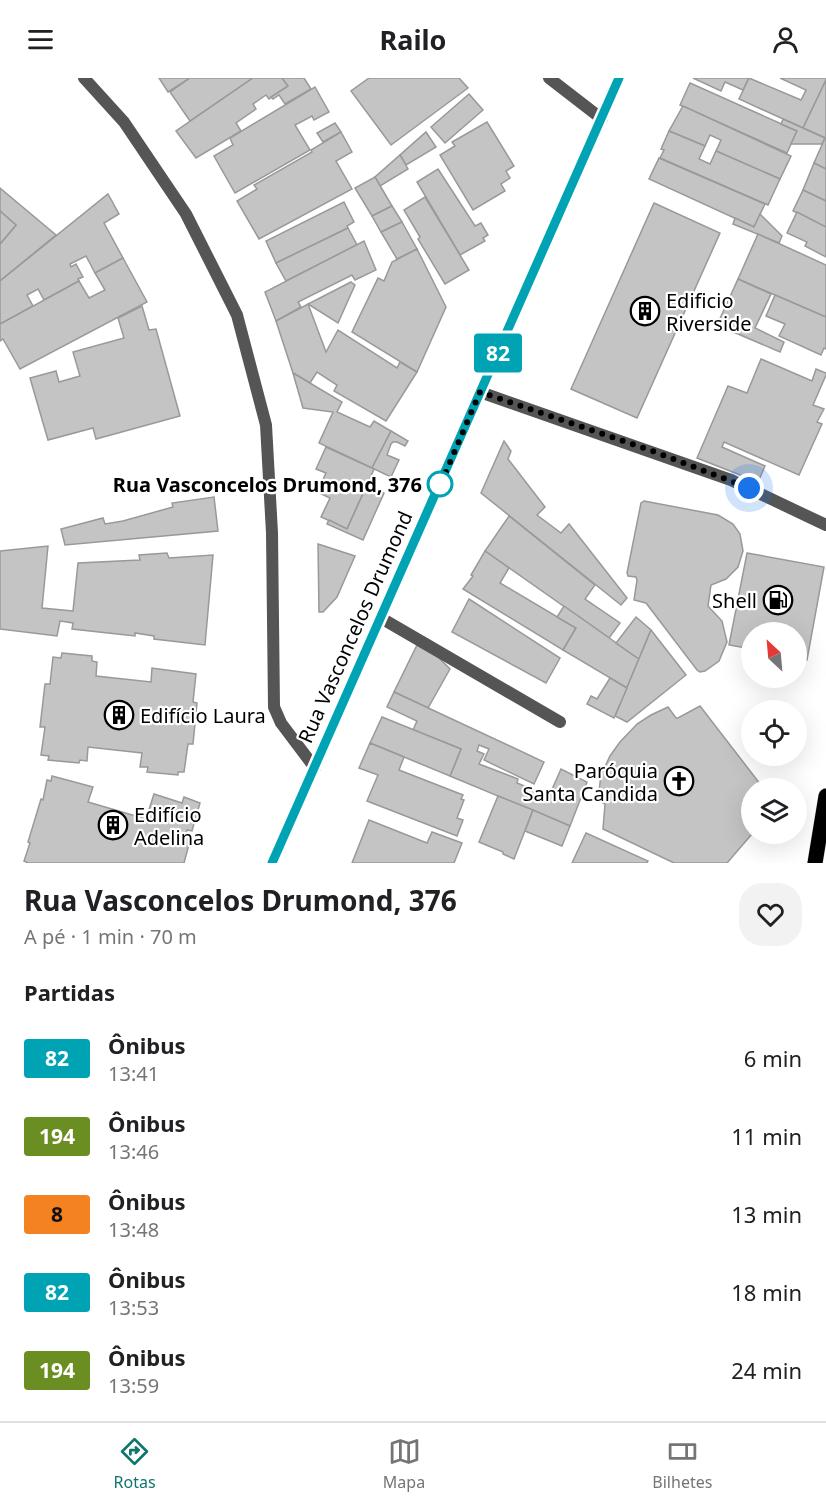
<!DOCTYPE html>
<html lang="pt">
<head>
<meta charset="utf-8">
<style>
	body { margin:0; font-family:"Noto Sans",sans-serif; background:#f2f2f2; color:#202124; height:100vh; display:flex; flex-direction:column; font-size:22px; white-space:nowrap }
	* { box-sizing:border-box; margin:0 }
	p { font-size:20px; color:#757577 }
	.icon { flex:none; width:33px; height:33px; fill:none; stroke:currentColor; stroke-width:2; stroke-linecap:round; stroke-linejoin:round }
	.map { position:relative; height:785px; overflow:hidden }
	.panel { display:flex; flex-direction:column; background:#fff; flex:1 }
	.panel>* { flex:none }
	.badge { padding:0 12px; border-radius:4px; font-size:21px; line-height:39px }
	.needle { width:39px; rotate:334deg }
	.buttons { position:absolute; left:741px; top:544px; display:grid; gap:12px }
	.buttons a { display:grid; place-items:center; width:66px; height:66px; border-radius:50%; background:#fff; box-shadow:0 6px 24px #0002; font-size:30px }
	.you { position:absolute; width:30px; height:30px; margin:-15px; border:4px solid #fff; border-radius:50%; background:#1a73e8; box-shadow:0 0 0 9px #1a73e833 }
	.map>.badge { position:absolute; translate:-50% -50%; box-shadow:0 0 0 3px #fff }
	h2 { padding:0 24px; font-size:22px; line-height:54px }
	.round { display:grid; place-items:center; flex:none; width:63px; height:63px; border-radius:24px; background:#f2f2f2 }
	.head { display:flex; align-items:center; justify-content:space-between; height:102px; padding:0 24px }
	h1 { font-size:28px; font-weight:700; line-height:45px }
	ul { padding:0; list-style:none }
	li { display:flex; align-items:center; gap:18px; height:78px; padding:0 24px }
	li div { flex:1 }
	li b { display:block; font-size:22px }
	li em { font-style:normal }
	li .badge { min-width:66px; font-weight:700; text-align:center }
	header { display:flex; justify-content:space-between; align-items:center; height:78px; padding:0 24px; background:#fff; font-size:27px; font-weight:700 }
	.tabs { display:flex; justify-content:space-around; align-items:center; height:84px; border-top:2px solid #e0e0e0; background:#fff; font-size:16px; color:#757577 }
	.tabs a { display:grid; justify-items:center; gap:3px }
	.tabs .active { color:#0f766e }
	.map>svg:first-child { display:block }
	.building { fill:#c4c4c4; stroke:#999; stroke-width:1.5 }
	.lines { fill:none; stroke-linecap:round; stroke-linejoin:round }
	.primary-casing { stroke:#dbdbdb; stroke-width:16 }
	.lane { stroke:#555; stroke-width:12 }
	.street { stroke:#555; stroke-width:12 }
	.primary { stroke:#000; stroke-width:15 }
	.line-casing { stroke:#fff; stroke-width:14 }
	.line { stroke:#00a3b4; stroke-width:9 }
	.walk { stroke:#000; stroke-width:6; stroke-dasharray:0 10.8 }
	.stop-dot { fill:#fff; stroke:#00a3b4; stroke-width:3 }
	.labels { text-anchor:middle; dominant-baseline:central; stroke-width:4.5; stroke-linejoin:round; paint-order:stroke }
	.poi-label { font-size:20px; fill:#000; stroke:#fff; text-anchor:start }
	.stop-label { font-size:20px; font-weight:bold; fill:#000; stroke:#fff; text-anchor:end }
	.street-label { font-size:20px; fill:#000; stroke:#fff }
</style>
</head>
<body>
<header><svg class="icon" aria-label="menu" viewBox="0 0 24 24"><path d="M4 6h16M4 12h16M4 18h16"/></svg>Railo<svg class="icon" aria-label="person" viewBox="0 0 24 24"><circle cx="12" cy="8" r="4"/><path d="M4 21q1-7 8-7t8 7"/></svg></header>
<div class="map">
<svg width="826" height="785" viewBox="0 0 826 785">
	<rect width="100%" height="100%" fill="#fff"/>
	<g class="building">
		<polygon points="159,0 190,0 168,14"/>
		<polygon points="190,0 253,0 190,43 170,14"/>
		<polygon points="253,0 282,0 288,8 269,21 266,17 253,26 256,31 236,45 241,53 196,80 176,53"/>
		<polygon points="282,0 304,0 311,11 285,26 279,17 273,21 271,19 288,8"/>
		<polygon points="369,0 459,0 468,10 391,67 351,13"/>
		<polygon points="693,0 749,0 743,12 725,4 721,13"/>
		<polygon points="749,0 801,22 806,12 780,0 826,0 826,2 803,50 739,21"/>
		<polygon points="826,2 826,60 803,50"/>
		<polygon points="690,5 797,53 787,75 680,27"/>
		<polygon points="315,9 329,34 314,42 312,38 295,47 310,72 235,115 214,78 233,67 230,60"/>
		<polygon points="469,16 483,32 445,65 431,49"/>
		<polygon points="683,28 791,78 780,101 716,73 721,62 710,57 705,68 669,53"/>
		<polygon points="783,41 825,60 822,66 791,66 797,53 781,46"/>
		<polygon points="487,44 514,88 506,93 510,100 501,106 505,113 473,132 440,77 455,68 452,64"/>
		<polygon points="335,45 341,54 323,64 317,55"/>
		<polygon points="669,53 705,68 699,81 710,86 716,73 780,101 768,127 660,80 664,72 661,71"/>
		<polygon points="341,54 352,74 336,83 352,111 259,161 237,123 257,111 254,107 312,74 311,72"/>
		<polygon points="426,54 436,69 406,87 400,77"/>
		<polygon points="825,60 826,60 826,91 814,85"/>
		<polygon points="400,77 408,91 380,108 375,99"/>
		<polygon points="659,80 765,126 754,149 649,101"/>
		<polygon points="814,85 826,91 826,123 803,112"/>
		<polygon points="438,91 475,148 481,145 488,157 483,160 485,163 460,177 417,104"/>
		<polygon points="375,99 392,128 372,138 355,110"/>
		<polygon points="0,110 56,157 0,203 0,166 16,147 0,133"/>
		<polygon points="803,112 826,123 826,149 793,133"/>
		<polygon points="108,116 119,136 104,145 123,180 95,195 86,178 70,186 71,189 76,186 83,199 78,201 79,203 44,222 38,211 27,217 33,228 0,246 0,203"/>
		<polygon points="425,119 469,192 445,206 418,161 420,159 404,132"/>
		<polygon points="344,124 354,144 347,148 348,150 276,185 266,163"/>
		<polygon points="654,125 720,155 637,340 571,311"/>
		<polygon points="392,128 402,144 381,154 372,138"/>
		<polygon points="0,133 16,147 0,166"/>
		<polygon points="797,134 826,149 826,179 805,168 807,164 787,155"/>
		<polygon points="760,136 782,158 779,165 733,146 735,140 754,149"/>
		<polygon points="402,144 417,171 397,181 381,154"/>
		<polygon points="348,150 357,167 286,203 276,185"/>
		<polygon points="758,156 826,187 826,239 738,201"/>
		<polygon points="364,163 376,192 355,202 352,197 298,224 301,229 276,243 265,214"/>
		<polygon points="417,171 446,229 417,294 352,254 378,200 384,203 392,184"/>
		<polygon points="123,180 147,224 20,291 3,261 0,263 0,246 79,203 89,220 105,212 95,195"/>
		<polygon points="738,201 771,216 755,250 784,264 780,274 717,247"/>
		<polygon points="351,204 355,207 338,245 308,226"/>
		<polygon points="775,217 826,239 826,271 824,270 821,277 779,258 785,246 766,238"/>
		<polygon points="308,226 326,274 338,252 397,290 400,284 417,294 386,343 334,313 337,307 317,294 310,305 293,295 276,243"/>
		<polygon points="142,228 149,252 156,251 180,338 96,361 93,350 48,362 30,300 56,293 59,304 80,298 73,274 124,260 118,240"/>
		<polygon points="761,281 812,303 816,291 826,295 826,297 813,327 824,331 817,344 822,346 799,397 724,364 722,369 765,388 758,404 697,380 728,308 747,315"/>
		<polygon points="293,295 342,324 337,334 370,349 374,343 391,353 372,390 319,365 333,334 303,330"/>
		<polygon points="391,353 408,363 405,368 397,364 393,364 391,366 387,377 399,382 391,399 372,390"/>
		<polygon points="504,363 511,373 508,381 545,429 537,437 561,455 569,446 627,520 621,527 481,415"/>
		<polygon points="326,369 374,391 347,451 321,439 330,420 317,414 326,395 316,391"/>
		<polygon points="367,407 384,415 363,462 327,446 329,442 347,451"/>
		<polygon points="214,419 218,453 65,467 61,451 103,440 105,446 123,443 173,429 172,425"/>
		<polygon points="644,423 718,437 733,446 740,456 743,473 738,489 726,501 711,507 708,528 722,543 727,564 719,583 705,593 700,594 697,592 646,525 634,522 637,502 636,499 628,498 627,495 641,425"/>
		<polygon points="509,438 595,507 585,521 620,545 609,560 485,473"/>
		<polygon points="318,466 355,478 337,519 323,534 319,534"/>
		<polygon points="48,468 42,530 73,533 78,485 140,482 139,477 167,475 169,480 213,477 205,567 154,561 154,558 135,555 135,558 72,551 73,545 60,543 57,558 0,551 0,473"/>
		<polygon points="485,473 509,490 500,505 576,550 563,572 463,511 473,498 471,497"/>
		<polygon points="747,475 824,489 807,582 796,580 796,555 752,555 752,571 729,567"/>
		<polygon points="469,521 560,580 546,605 452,554"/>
		<polygon points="564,528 639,581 627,610 563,572 576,550 557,539"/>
		<polygon points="636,539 651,552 639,581 616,565"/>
		<polygon points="651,552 686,597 627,644 615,638"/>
		<polygon points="417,567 438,579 450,591 428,630 394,614"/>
		<polygon points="62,575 92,578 92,583 97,584 96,598 151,604 152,590 196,596 193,624 197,625 193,666 188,666 184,694 178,694 178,697 147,694 148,689 140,689 142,675 88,669 87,683 80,682 79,685 48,682 49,678 41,677 45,649 40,649 45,606 50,606 53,579 61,580"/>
		<polygon points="610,600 627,610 614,640 587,626 591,618 597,621"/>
		<polygon points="394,614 544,684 534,706 484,682 489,671 479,667 477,673 484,676 479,686 518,701 517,705 549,718 561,691 587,704 570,748 450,698 461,671 413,652 417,643 387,629"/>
		<polygon points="700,628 764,711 752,711 752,756 727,785 674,785 603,751 605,726 595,721 599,713 601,697 610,678 620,664 637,646 651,637 668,629 676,640 678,640"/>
		<polygon points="382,639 461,671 450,698 370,665"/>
		<polygon points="370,665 404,679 399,692 463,717 461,721 464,722 457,740 463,742 457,758 367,723 378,697 359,690"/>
		<polygon points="52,698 93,709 88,724 146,741 154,716 182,725 184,719 200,725 192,753 187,752 186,757 191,759 184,785 28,785 24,783 30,765 28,764 41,721 43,722 47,702 51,703"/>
		<polygon points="498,718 533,732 514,781 503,776 503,774 479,764"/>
		<polygon points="533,732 570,748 562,768 525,753"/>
		<polygon points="369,742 427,765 432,754 462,765 454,785 352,785"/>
		<polygon points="586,755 648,783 647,785 572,785"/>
	</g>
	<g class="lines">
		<g class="primary-casing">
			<polyline id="primary" points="815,785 826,718"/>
		</g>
		<g class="lane">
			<polyline points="480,314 731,402 826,447"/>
			<polyline points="381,540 560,644"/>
		</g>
		<g class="street">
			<polyline points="84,0 124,44 186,136 237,237 266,347 272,455 274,629 281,645 315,690"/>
			<polyline points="549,0 602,41"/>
			<polyline points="272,785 619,0"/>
		</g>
		<use href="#primary" class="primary"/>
	</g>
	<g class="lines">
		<g class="line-casing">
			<polyline id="line" points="272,785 619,0"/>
		</g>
		<use href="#line" class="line"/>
		<polyline class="walk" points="440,406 439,410 480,314 647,371 749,410"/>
	</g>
	<defs>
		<g id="building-ring" transform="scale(1.5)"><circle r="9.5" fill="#fff" stroke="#000" stroke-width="1.5"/><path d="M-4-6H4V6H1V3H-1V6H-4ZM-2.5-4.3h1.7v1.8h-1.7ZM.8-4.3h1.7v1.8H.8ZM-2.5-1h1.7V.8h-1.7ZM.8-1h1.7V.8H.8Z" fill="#000"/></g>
		<g id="fuel-ring" transform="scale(1.5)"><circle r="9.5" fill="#fff" stroke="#000" stroke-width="1.5"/><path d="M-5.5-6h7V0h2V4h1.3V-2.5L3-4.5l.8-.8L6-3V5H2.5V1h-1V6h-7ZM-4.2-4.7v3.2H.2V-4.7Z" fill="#000"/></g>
		<g id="church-ring" transform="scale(1.5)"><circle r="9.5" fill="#fff" stroke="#000" stroke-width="1.5"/><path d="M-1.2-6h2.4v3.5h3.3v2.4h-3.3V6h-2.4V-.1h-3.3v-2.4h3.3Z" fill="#000"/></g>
	</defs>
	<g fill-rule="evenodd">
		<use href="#building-ring" x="645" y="233"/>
		<use href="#fuel-ring" x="778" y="522"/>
		<use href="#building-ring" x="119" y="637"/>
		<use href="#church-ring" x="679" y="703"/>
		<use href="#building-ring" x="113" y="747"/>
	</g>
	<circle class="stop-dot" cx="440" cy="406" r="12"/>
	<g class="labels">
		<g class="poi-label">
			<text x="666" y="222">Edificio<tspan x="666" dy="23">Riverside</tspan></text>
			<text x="757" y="522" text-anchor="end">Shell</text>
			<text x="140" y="637">Edifício Laura</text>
			<text x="658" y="692" text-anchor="end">Paróquia<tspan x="658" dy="23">Santa Candida</tspan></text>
			<text x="134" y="736">Edifício<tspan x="134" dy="23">Adelina</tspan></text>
		</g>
		<g class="stop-label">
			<text x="422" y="406">Rua Vasconcelos Drumond, 376</text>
		</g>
		<g class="street-label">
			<text transform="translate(355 549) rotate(-66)">Rua Vasconcelos Drumond</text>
		</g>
	</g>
</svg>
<div class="buttons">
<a><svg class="needle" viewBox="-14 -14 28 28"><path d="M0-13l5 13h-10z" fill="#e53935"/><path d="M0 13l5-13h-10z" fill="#757577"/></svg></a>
<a><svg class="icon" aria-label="locate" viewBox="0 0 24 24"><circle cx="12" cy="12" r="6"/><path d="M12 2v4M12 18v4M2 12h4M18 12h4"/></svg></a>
<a><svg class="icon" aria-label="layers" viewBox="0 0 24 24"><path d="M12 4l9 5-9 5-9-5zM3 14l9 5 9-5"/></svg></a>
</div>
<div class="you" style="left:749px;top:410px"></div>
<b class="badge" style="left:498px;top:275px;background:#00a3b4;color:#fff">82</b>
</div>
<section class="panel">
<div class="head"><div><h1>Rua Vasconcelos Drumond, 376</h1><p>A pé · 1 min · 70 m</p></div><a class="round"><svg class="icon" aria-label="heart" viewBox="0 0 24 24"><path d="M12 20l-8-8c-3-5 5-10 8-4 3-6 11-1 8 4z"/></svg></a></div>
<h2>Partidas</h2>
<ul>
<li><span class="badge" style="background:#00a3b4;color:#fff">82</span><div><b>Ônibus</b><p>13:41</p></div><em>6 min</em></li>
<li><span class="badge" style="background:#6b8e23;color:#fff">194</span><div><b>Ônibus</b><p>13:46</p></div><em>11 min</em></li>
<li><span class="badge" style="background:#f58220;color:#111">8</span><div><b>Ônibus</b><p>13:48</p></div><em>13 min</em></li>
<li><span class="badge" style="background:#00a3b4;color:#fff">82</span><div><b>Ônibus</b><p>13:53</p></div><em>18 min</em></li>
<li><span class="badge" style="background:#6b8e23;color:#fff">194</span><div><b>Ônibus</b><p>13:59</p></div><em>24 min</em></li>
</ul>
</section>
<nav class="tabs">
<a class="active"><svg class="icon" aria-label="directions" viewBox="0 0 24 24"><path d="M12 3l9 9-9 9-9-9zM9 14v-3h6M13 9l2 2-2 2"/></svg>Rotas</a>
<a><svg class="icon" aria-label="map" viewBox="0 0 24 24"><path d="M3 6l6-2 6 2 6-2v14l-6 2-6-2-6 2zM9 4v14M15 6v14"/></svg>Mapa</a>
<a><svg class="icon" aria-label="tickets" viewBox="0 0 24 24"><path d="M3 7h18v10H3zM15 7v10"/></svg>Bilhetes</a>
</nav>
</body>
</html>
